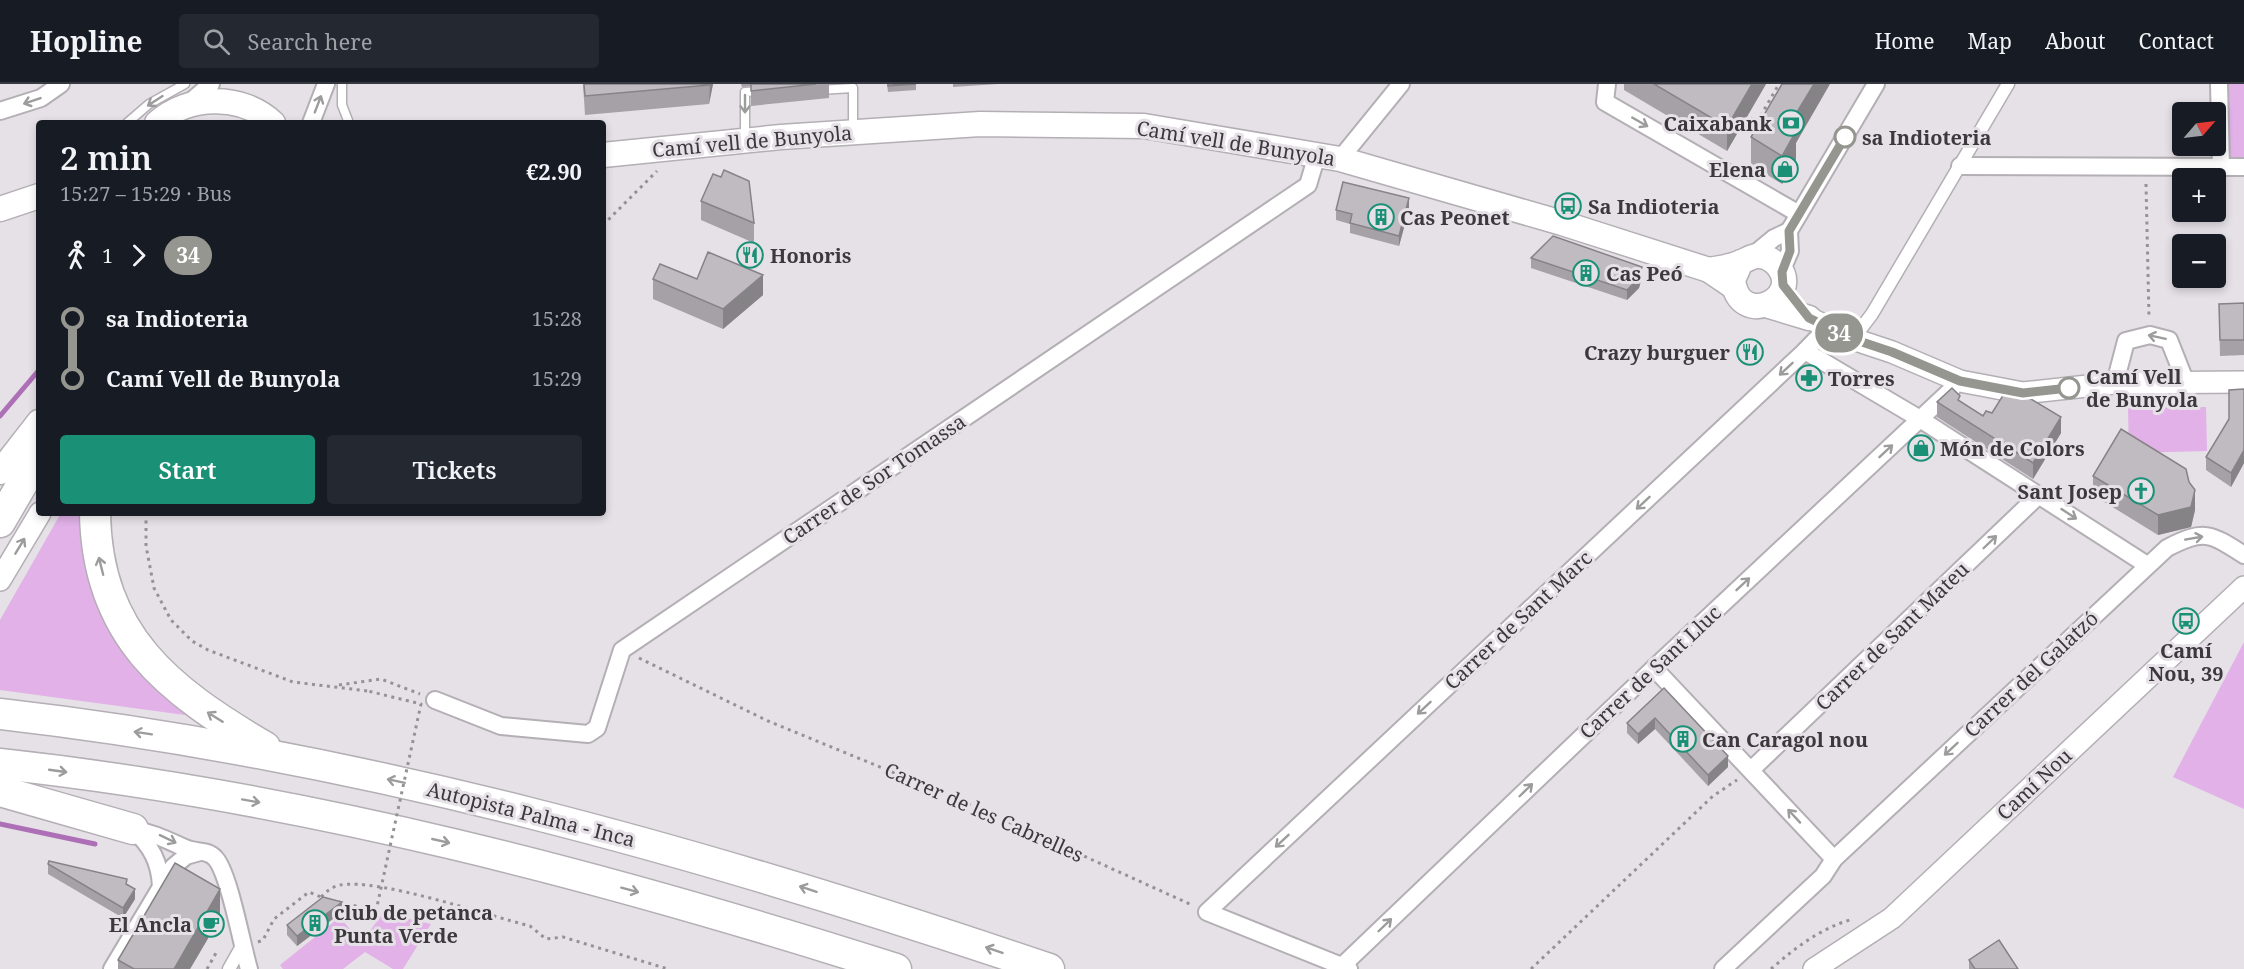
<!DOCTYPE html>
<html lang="en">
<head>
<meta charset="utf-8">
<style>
	body { margin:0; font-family:"Noto Serif",serif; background:#242831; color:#f1f3f6; height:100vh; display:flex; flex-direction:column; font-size:22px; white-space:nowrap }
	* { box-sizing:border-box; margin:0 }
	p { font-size:20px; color:#9ea1a6 }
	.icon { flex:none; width:33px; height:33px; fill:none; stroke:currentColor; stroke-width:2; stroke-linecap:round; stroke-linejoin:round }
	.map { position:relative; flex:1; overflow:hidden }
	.side { position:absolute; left:36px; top:36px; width:570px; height:396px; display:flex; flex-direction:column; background:#171b24; border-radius:6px; box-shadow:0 3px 9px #0003 }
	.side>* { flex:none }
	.badge { padding:0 12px; border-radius:20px; font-size:21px; line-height:39px }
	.needle { width:39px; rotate:62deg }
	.tools { position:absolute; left:2172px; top:18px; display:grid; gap:12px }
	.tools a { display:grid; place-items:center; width:54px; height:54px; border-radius:6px; background:#171b24; box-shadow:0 3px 9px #0003; font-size:30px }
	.map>.badge { position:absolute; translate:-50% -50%; box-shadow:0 0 0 3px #fff }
	.legs { display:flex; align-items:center; gap:9px; height:66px; padding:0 24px; font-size:20px }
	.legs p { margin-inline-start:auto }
	.headline { display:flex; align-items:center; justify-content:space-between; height:102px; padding:0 24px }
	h1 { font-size:33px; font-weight:600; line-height:45px }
	.button { display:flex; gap:12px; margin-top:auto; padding:12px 24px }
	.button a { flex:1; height:69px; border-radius:6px; background:#1a9176; color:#fff; font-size:24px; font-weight:600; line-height:69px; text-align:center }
	.button a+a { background:#242831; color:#f1f3f6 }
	ul { padding:0 24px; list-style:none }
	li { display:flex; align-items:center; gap:21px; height:60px; font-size:22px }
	li i { display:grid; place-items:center; width:9px; height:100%; margin:0 8px; background:currentColor }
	li i::after { content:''; width:15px; height:15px; margin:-8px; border:4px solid; border-radius:50%; background:#171b24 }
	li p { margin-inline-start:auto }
	li:first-child i { background:linear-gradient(#0000 50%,currentColor 0) }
	li:last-child i { background:linear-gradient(currentColor 50%,#0000 0) }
	header { display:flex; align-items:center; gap:36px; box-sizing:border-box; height:84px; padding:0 30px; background:#171b24; border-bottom:2px solid #363941 }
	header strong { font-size:28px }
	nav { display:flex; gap:33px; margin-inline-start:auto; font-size:21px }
	.search { width:420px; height:54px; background:#242831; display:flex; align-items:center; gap:15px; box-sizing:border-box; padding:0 21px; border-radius:6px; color:#9ea1a6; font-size:22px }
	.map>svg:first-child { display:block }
	.green { fill:#e1b1e8 }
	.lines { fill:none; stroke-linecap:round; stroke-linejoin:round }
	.stream { stroke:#ad6fb6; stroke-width:5 }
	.service-casing { stroke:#b3afb4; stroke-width:11 }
	.pedestrian-casing { stroke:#b3afb4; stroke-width:15 }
	.minor-casing { stroke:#b3afb4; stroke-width:20 }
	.tertiary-casing { stroke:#b3afb4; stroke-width:24 }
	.secondary-casing { stroke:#b3afb4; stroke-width:27 }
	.motorway-casing { stroke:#b3afb4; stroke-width:33 }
	.path { stroke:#959296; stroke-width:3; stroke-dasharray:3 4.5; stroke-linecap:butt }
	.service { stroke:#fff; stroke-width:8 }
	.pedestrian { stroke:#fff; stroke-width:12 }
	.minor { stroke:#fff; stroke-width:16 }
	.tertiary { stroke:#fff; stroke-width:21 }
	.secondary { stroke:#fff; stroke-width:24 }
	.motorway { stroke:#fff; stroke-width:30 }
	.path-bridge { stroke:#959296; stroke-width:3; stroke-dasharray:3 4.5; stroke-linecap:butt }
	.wall { fill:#a5a1a6 }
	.shaded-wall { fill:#868387 }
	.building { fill:#c0bbc1; stroke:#868387; stroke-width:1.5 }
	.oneway { stroke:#9d9c9d }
	.line-1-casing { stroke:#fff; stroke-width:14 }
	.line-1 { stroke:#969691; stroke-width:9 }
	.stop-1-dot { fill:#fff; stroke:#969691; stroke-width:3 }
	.labels { text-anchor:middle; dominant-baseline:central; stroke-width:6; stroke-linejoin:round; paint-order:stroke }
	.poi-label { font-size:20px; font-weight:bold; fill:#3b393b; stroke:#e6e1e7; text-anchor:start }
	.stop-label { font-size:20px; font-weight:bold; fill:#3b393b; stroke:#e6e1e7; text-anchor:start }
	.street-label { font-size:20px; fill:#3b393b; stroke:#e6e1e7 }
</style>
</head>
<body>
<header>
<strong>Hopline</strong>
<div class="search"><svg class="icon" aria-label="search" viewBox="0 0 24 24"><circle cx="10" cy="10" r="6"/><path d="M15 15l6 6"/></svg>Search here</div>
<nav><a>Home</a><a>Map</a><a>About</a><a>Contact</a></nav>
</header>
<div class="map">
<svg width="2244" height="885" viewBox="0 0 2244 885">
	<rect width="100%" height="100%" fill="#e6e1e7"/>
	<g class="green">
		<polygon points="2219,0 2244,0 2244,83 2221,83"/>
		<polygon points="2206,323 2207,367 2129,369 2128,324"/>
		<polygon points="61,429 83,429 87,468 186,625 185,631 0,606 0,536"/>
		<polygon points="2244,558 2244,725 2173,693"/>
		<polygon points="383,829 431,840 403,885 393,885 365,868 343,885 283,885 280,881 340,833 361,859"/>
	</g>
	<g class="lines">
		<g class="stream">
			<polyline points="0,332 39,286"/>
			<polyline points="0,740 95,760"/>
		</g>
		<g class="service-casing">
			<g id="service">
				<polyline points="342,0 342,21 349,39"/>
				<polyline points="819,6 853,4 853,45"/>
				<polyline points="127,39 149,20 185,0"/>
				<polyline points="745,54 745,8 761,7"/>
			</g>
		</g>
		<g class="pedestrian-casing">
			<g id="pedestrian">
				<polyline points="1853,255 1872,230 2008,0"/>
				<polyline points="229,885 242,862"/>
			</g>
		</g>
		<g class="minor-casing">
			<g id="minor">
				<polyline points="1607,0 1605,18 1799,130"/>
				<polyline points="2219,0 2221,83"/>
				<polyline points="189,19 211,0"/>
				<polyline points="0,27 41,14 61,0"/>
				<polyline points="311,39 326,0"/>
				<polyline points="1340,75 1401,0"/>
				<polyline points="1960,82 2244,83"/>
				<polyline points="1751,173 1774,154 1789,147"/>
				<polyline points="1781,188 1790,167 1789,147 1876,0"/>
				<polyline points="1805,267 1920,335 2147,481"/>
				<polyline points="2115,299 2126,257 2150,251 2169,256 2186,299"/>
				<polyline points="1654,584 1834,775"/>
				<polyline points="435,616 501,642 588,650 597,644 622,566 1308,101 1317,71"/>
				<polyline points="1751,686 2039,411"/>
				<path d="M133,745C153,749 167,756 185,764C195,769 207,765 215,774C229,788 242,862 249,885"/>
				<path d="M133,745C151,762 160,778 161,803"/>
				<polyline points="1342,882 1654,584 1952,305"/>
				<polyline points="112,885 173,783 186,772 200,768"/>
				<polyline points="1349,885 1207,828 1805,267 1827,244"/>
				<path d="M1723,885L1823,792L1834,775L2167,464C2204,445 2210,449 2244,471"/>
			</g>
		</g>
		<g class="tertiary-casing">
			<g id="tertiary">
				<polyline points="1809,234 1853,255 1892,268 1960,297 2023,309 2115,299 2244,298"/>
				<polyline points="0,496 40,429"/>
				<polyline points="1814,885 1892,834 2244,503"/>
			</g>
		</g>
		<g class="secondary-casing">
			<g id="secondary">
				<path d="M157,39C188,11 241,9 273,39"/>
				<polyline points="603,71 781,53 980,40 1144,42 1340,75 1562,139 1709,186 1734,203"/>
				<polyline points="0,125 39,112"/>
				<path d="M1709,186C1719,184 1731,183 1741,178C1747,176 1751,172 1758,172C1765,172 1773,176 1778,182C1804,214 1739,246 1733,196L1741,178"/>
				<polyline points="1766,221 1809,234"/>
				<polyline points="0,388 39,338"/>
			</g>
		</g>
		<g class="motorway-casing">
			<g id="motorway">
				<path d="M95,429C97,552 168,606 265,663"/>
				<polyline points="0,438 39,371"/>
				<path d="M0,630C360,671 707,769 1049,885"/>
				<path d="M0,680C305,713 604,792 896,885"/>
				<polyline points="0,707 133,745"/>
			</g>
		</g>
		<g class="path">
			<polyline points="1744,30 1757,38 1779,0"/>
			<polyline points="443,38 443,39"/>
			<polyline points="2146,100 2149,234"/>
			<polyline points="603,141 657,87"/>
			<polyline points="146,429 146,462 154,504 171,536 192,557 208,566 293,598 368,607"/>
			<polyline points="639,574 768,637 958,715 1192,821"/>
			<polyline points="339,601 381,595 420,610"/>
			<path d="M321,813C327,807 332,803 340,801C379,794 486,831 530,842L546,855L563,853L668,885"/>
			<polyline points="258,858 263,856 274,835 309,808 321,813"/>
			<polyline points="207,885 216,869 220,868"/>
			<polyline points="1531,885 1713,712 1737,696"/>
			<path d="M1771,885C1796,863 1821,844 1853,835"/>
		</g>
		<use href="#service" class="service"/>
		<use href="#pedestrian" class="pedestrian"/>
		<use href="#minor" class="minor"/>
		<use href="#tertiary" class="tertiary"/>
		<use href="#secondary" class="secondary"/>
		<use href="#motorway" class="motorway"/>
		<polyline class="path-bridge" points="339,818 376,827 421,620 368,607"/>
	</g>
	<g class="wall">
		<polygon points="583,0 713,0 709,20 585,31"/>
		<polygon points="741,0 829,0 829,14 751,22 751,2 742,3"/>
		<polygon points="887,0 916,0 916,6 888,8"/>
		<polygon points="953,0 998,0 953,3"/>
		<polygon points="1624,0 1766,0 1727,67 1624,6"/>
		<polygon points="1751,53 1796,59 1796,75 1782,100 1751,81"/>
		<polygon points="701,117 754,139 754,159 701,136"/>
		<polygon points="1409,125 1399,162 1350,149 1350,140 1336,136 1336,126"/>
		<polygon points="1531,174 1642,193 1639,204 1627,216 1531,184"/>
		<polygon points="653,195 697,195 763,211 723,245 653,215"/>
		<polygon points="2244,219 2244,271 2220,272 2219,220"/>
		<polygon points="2244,305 2244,379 2231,403 2206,386 2206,373 2229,335"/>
		<polygon points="1960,317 1983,332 1992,329 2061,349 2033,395 1937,333 1937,318"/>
		<polygon points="2093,392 2195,426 2191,443 2158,451 2093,411"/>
		<polygon points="1664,604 1728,683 1708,702 1655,645 1638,660 1627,649 1627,639"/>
		<polygon points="48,780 127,801 135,815 123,834 48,790"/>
		<polygon points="342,828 297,862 287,851 287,841"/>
		<polygon points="220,834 190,885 118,885 118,876"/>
		<polygon points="1969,876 2018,885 1969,885"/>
	</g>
	<g class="shaded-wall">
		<polygon points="710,0 713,0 709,20"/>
		<polygon points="1752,0 1766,0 1727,67 1727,43"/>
		<polygon points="1814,0 1830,0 1796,59 1796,75 1782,100 1782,72 1788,43"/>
		<polygon points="1409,114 1409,125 1399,162 1399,152"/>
		<polygon points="1642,183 1642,193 1639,204 1627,216 1627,206"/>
		<polygon points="763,191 763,211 723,245 723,225"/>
		<polygon points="2061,333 2061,349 2033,395 2033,379"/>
		<polygon points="2244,366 2244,379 2231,403 2231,389"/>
		<polygon points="2195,406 2195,426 2191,443 2158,451 2158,431"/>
		<polygon points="1655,634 1655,645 1638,660 1638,650"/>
		<polygon points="1728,672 1728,683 1708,702 1708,691"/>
		<polygon points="135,805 135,815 123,834 123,824"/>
		<polygon points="220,805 220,834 190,885 174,885"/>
		<polygon points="342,818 342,828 297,862 297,852"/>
	</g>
	<g class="building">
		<polygon points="584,0 710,0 709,1 585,12"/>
		<polygon points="751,0 816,0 751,7"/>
		<polygon points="888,0 916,0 888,2"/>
		<polygon points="1654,0 1752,0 1727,43"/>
		<polygon points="1782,0 1814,0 1788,43 1796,47 1782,72 1751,53"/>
		<polygon points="724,86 749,97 754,139 701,117 713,90 721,93"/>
		<polygon points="1343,98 1409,114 1399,152 1350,139 1352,130 1336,126"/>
		<polygon points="1553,152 1642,183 1639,194 1627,206 1531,174"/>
		<polygon points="708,168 763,191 723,225 653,195 660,180 697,195"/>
		<polygon points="2244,219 2244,256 2220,256 2219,220"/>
		<polygon points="1952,304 1960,312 1958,316 1983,332 1986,327 1992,329 2007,305 2014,305 2061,333 2033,379 1937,318"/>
		<polygon points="2244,305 2244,366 2231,389 2206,373 2229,335 2229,306"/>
		<polygon points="2121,345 2186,385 2189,398 2195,406 2191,423 2158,431 2093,392"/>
		<polygon points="1664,604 1728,672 1708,691 1655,634 1638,650 1627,639"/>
		<polygon points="49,777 127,795 126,800 135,805 123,824 48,780"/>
		<polygon points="175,779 220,805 174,885 134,885 118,876"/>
		<polygon points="323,813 342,818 297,852 287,841"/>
		<polygon points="1999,856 2018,885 1975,885 1969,876"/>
	</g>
	<defs><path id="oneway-shaft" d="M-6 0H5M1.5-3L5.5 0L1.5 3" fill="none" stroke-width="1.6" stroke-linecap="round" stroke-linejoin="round" transform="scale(1.5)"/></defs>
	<g class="oneway">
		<use href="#oneway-shaft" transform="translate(32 17) rotate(161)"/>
		<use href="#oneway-shaft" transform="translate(155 17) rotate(147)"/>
		<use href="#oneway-shaft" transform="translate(318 20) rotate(-69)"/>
		<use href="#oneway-shaft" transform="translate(745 20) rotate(90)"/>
		<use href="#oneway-shaft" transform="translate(1640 38) rotate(30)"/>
		<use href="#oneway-shaft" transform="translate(2157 253) rotate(-168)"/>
		<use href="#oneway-shaft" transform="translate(1786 285) rotate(137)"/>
		<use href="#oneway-shaft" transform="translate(1886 367) rotate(-43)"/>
		<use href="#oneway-shaft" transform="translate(1643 419) rotate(137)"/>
		<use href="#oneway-shaft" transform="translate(2069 430) rotate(33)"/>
		<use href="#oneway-shaft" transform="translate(2194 454) rotate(-10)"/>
		<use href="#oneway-shaft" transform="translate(1990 458) rotate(-44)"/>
		<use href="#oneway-shaft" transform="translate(20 462) rotate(-59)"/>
		<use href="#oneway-shaft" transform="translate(101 482) rotate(-104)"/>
		<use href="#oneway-shaft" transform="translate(1743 500) rotate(-43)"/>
		<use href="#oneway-shaft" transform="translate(1424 624) rotate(137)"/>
		<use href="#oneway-shaft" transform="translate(215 633) rotate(-148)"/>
		<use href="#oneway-shaft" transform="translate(143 649) rotate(-171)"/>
		<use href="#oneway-shaft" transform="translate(1951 665) rotate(137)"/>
		<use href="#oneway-shaft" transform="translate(58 687) rotate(8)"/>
		<use href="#oneway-shaft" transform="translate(396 697) rotate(-168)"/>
		<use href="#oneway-shaft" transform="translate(1526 706) rotate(-44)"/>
		<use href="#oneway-shaft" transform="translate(251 717) rotate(10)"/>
		<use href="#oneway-shaft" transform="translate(1794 732) rotate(-133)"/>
		<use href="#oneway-shaft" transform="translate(168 755) rotate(26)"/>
		<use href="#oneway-shaft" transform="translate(441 757) rotate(13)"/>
		<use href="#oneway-shaft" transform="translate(1282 757) rotate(137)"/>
		<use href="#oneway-shaft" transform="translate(808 805) rotate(-162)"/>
		<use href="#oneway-shaft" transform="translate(630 806) rotate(15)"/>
		<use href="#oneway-shaft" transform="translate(1385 841) rotate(-44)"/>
		<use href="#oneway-shaft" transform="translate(994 866) rotate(-161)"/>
	</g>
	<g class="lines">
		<g class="line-1-casing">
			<polyline id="line-1" points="1845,53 1789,147 1790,167 1782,188 1783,201 1809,234 1853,255 1892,268 1960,297 2023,309 2069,304"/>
		</g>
		<use href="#line-1" class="line-1"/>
	</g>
	<defs>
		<g id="bank-ring" transform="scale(1.35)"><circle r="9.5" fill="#e6e1e7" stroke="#1a9176" stroke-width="1.5"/><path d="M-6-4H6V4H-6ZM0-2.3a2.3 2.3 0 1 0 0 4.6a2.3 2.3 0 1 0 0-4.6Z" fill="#1a9176"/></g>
		<g id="shop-ring" transform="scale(1.35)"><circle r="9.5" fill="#e6e1e7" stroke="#1a9176" stroke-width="1.5"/><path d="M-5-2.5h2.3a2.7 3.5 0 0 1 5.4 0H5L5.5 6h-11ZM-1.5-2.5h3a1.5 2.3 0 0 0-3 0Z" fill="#1a9176"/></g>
		<g id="bus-ring" transform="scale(1.35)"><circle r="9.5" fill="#e6e1e7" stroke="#1a9176" stroke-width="1.5"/><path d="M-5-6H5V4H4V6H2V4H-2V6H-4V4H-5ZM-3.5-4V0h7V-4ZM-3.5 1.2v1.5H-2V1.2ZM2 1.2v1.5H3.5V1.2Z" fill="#1a9176"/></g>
		<g id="building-ring" transform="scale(1.35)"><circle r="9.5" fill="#e6e1e7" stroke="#1a9176" stroke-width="1.5"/><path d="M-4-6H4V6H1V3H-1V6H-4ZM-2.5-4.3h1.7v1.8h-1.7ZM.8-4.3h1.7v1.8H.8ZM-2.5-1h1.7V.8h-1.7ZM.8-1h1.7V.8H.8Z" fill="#1a9176"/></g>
		<g id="restaurant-ring" transform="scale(1.35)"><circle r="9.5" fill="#e6e1e7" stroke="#1a9176" stroke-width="1.5"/><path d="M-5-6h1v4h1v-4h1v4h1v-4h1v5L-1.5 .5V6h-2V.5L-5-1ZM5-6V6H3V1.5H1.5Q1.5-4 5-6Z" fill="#1a9176"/></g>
		<g id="pharmacy-ring" transform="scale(1.35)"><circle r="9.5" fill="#e6e1e7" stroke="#1a9176" stroke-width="1.5"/><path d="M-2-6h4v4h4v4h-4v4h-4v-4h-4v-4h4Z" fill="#1a9176"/></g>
		<g id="church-ring" transform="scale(1.35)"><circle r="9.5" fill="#e6e1e7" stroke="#1a9176" stroke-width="1.5"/><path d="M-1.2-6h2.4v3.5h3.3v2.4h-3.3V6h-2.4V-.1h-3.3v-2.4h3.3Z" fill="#1a9176"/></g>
		<g id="cafe-ring" transform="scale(1.35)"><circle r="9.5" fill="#e6e1e7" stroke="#1a9176" stroke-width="1.5"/><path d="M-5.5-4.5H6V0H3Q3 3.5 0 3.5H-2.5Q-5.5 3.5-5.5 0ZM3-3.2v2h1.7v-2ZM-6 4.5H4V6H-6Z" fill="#1a9176"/></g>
	</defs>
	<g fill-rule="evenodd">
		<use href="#bank-ring" x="1791" y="39"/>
		<use href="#shop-ring" x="1785" y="85"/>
		<use href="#bus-ring" x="1568" y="122"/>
		<use href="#building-ring" x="1381" y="133"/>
		<use href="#restaurant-ring" x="750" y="171"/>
		<use href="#building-ring" x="1586" y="189"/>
		<use href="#restaurant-ring" x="1750" y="268"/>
		<use href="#pharmacy-ring" x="1809" y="294"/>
		<use href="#shop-ring" x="1921" y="364"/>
		<use href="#church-ring" x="2141" y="407"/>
		<use href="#bus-ring" x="2186" y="537"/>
		<use href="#building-ring" x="1683" y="655"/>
		<use href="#building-ring" x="315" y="839"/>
		<use href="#cafe-ring" x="211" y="840"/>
	</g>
	<g class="stop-1-dot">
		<circle cx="1845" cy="53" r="10"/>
		<circle cx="2069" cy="304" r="10"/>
	</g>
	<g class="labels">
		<g class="poi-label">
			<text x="1772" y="39" text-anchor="end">Caixabank</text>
			<text x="1766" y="85" text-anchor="end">Elena</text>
			<text x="1588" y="122">Sa Indioteria</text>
			<text x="1400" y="133">Cas Peonet</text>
			<text x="770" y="171">Honoris</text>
			<text x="1606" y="189">Cas Peó</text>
			<text x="1730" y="268" text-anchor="end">Crazy burguer</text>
			<text x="1828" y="294">Torres</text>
			<text x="1940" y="364">Món de Colors</text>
			<text x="2122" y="407" text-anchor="end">Sant Josep</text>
			<text x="2186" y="566" text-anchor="middle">Camí<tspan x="2186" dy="23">Nou, 39</tspan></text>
			<text x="1702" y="655">Can Caragol nou</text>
			<text x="334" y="828">club de petanca<tspan x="334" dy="23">Punta Verde</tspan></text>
			<text x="192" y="840" text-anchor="end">El Ancla</text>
		</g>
		<g class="stop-label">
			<text x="1862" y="53">sa Indioteria</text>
			<text x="2086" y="292">Camí Vell<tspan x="2086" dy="23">de Bunyola</tspan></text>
		</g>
		<g class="street-label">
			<text transform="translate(752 57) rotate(-5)">Camí vell de Bunyola</text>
			<text transform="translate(1236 59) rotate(9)">Camí vell de Bunyola</text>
			<text transform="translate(874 395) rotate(-34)">Carrer de Sor Tomassa</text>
			<text transform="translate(1518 536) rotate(-43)">Carrer de Sant Marc</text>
			<text transform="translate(1892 552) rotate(-44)">Carrer de Sant Mateu</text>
			<text transform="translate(1650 588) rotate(-43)">Carrer de Sant Lluc</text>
			<text transform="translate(2031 590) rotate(-43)">Carrer del Galatzó</text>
			<text transform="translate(2034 700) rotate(-43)">Camí Nou</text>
			<text transform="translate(984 728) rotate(24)">Carrer de les Cabrelles</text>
			<text transform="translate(531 730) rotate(14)">Autopista Palma - Inca</text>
		</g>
	</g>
</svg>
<div class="tools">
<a><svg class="needle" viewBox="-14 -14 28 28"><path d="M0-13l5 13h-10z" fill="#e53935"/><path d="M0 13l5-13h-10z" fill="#9ea1a6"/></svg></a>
<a>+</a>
<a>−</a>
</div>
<b class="badge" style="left:1839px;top:249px;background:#969691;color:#fff">34</b>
<section class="side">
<div class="headline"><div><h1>2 min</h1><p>15:27 – 15:29 · Bus</p></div><b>€2.90</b></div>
<div class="legs"><svg class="icon" aria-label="walk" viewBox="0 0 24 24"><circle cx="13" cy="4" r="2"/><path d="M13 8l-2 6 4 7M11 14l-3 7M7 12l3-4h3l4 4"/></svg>1<svg class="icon" aria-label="forward" viewBox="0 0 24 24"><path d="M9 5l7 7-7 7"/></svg><b class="badge" style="background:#969691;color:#fff">34</b></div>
<ul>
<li><i style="color:#969691"></i><b>sa Indioteria</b><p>15:28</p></li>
<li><i style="color:#969691"></i><b>Camí Vell de Bunyola</b><p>15:29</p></li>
</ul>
<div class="button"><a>Start</a><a>Tickets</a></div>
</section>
</div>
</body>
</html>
